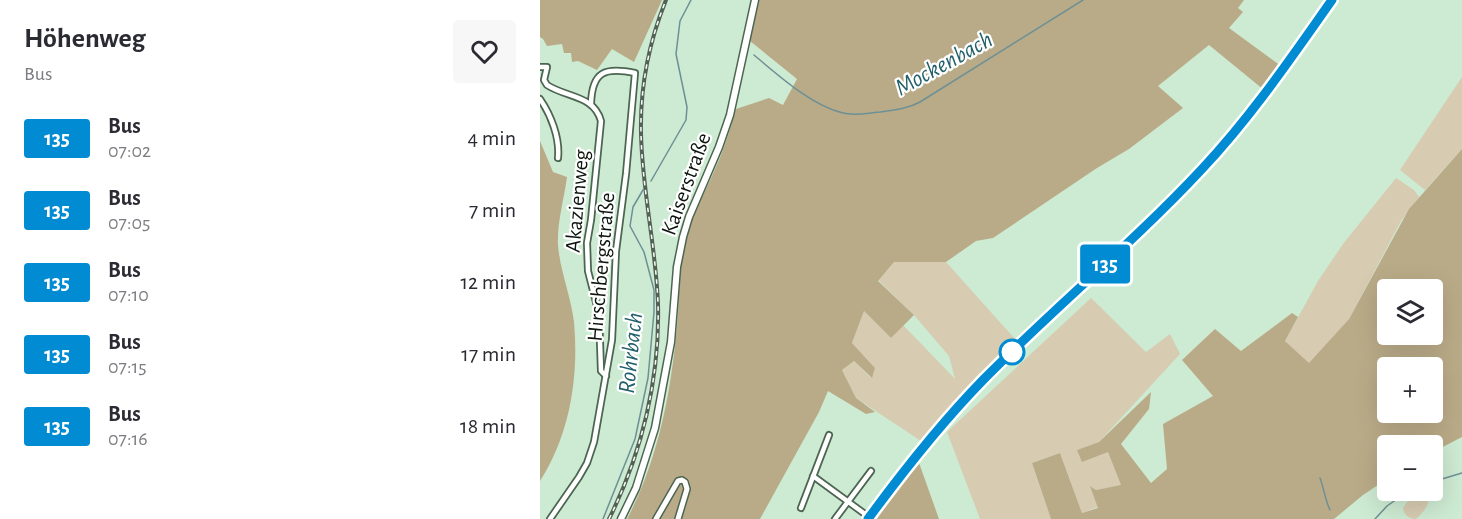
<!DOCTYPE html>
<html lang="en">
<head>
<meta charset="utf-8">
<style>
	body { margin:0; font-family:"Alegreya Sans",sans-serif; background:#f7f7f7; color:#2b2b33; height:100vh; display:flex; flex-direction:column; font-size:22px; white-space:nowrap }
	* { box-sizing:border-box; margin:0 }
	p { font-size:20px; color:#7c7c81 }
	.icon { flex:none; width:33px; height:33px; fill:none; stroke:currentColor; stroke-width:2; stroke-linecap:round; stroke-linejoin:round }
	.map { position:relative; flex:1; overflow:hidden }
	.panel { display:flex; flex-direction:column; background:#fff; width:540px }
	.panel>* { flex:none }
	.badge { padding:0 12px; border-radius:4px; font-size:21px; line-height:39px }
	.tools { position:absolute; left:837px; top:279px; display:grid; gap:12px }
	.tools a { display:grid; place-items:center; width:66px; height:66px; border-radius:6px; background:#fff; box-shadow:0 6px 24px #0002; font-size:30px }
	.map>.badge { position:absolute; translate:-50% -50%; box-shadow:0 0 0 3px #fff }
	.round { display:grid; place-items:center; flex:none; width:63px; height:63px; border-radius:6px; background:#f7f7f7 }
	.overview { display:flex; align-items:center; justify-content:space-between; height:102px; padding:0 24px }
	h1 { font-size:28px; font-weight:700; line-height:45px }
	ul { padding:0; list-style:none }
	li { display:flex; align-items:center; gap:18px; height:72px; padding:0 24px }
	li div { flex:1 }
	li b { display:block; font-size:22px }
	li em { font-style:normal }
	li .badge { min-width:66px; font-weight:700; text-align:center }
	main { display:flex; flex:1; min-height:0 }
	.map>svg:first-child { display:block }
	.green { fill:#d7ccb1 }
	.forest { fill:#baab88; fill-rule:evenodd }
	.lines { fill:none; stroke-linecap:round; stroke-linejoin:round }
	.stream { stroke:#6d9095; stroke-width:1.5 }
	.minor-casing { stroke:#4c6551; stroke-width:8 }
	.tertiary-casing { stroke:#4c6551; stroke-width:8 }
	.secondary-casing { stroke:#4c6551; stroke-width:9 }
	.minor { stroke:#fff; stroke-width:4.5 }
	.tertiary { stroke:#fff; stroke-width:5 }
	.secondary { stroke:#fff; stroke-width:6 }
	.rail-casing { stroke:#526355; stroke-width:4 }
	.rail { stroke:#fff; stroke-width:1.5; stroke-dasharray:4.5; stroke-linecap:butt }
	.line-casing { stroke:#fff; stroke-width:14 }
	.line { stroke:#008bd2; stroke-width:9 }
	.stop-dot { fill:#fff; stroke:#008bd2; stroke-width:3 }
	.labels { text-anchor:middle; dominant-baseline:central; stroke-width:4.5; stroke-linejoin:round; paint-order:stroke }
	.street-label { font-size:22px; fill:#0c160e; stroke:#fff }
	.water-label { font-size:24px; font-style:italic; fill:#215f6a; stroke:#fff }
</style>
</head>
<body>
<main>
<section class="panel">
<div class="overview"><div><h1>Höhenweg</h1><p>Bus</p></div><a class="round"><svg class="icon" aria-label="heart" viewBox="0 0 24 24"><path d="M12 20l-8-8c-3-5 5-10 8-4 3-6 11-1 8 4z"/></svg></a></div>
<ul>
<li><span class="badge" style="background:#008bd2;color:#fff">135</span><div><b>Bus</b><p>07:02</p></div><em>4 min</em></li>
<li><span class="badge" style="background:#008bd2;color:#fff">135</span><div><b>Bus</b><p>07:05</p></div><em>7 min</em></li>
<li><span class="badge" style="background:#008bd2;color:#fff">135</span><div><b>Bus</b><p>07:10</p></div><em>12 min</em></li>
<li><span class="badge" style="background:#008bd2;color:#fff">135</span><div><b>Bus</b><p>07:15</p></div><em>17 min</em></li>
<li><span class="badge" style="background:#008bd2;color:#fff">135</span><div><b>Bus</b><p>07:16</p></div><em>18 min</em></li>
</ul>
</section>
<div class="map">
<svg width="922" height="519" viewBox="0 0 922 519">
	<rect width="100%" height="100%" fill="#cdead2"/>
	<g class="green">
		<polygon points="922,77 922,149 885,190 860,170"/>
		<polygon points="856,178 874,190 879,197 861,221 809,319 769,364 745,341 778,281 803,244"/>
		<polygon points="354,262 406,262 475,339 381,441 316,398 302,370 314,361 331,378 335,368 312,343 324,311 351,338 363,325 415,379 409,356 374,315 338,280"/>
		<polygon points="551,298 606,352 630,334 640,354 559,442 537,450 568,452 582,486 556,490 552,487 558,507 542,513 520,453 492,463 511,519 440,519 407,432"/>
		<path d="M883,494L888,498C890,505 881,515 876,519C869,519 864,515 863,508L867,502Z"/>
	</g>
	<g class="forest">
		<polygon points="0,0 122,0 94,62 72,49 57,70 38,61 32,62 31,53 24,53 22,44 7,46 3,39 0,37"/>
		<path d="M218,0H704L698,8L703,12L689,28L741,66L724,90L669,45L618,86L643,108L589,149L557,168L453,238L436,241L406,262H354L338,281L374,315L351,338L324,311L312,343L335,368L332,378L314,361L302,370L316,398L335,412L326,414L288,391L279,412L220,519H87C118,460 131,393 137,326C140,297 138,265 147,236C153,213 166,191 175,169C184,150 190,129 196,109L229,98L243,105L257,79L210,41Z"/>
		<path d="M0,141L13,172L27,177C24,199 17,223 18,245C20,271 31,296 34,322C39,376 30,435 0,481Z"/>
		<path d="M922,149V437L893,452L892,446H848L847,479L823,495L794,519H511L492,463L520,453L542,513L558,508L550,486L556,490L581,485L568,452L542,462L537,450L559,442L611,392L609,409L581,444L611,483L627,469L623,424L673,396L642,360L675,329L701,351L752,313L758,317L745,341L769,363L809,319L869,209ZM848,290H892V334H848ZM848,368H892V412H848Z"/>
		<polygon points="378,460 399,519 333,519"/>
	</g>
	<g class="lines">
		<g class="stream">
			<path d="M214,55C238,75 272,106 303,113C314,116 328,113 340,112C354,110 367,109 380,102L543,0"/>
			<polyline points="111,181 146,120 147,107 136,54 140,21 151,0"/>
			<path d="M780,478C784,489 785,499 790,510"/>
			<polyline points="892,482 922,473"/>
			<polyline points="63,519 95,439 108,378 114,312 114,290 104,252 90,226 93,207 103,190"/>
			<polyline points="835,519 847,506 870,490"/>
		</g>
		<g class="minor-casing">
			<g id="minor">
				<path d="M0,67H7L4,80L7,85C27,98 54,95 61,121L51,220L47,243L48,271L59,314L61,371L66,376"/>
				<path d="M0,99C11,115 20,138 18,158"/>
				<polyline points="273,476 329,517"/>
				<polyline points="261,508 289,435"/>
				<path d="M10,519L39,477L47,463L54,442L72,340L76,251L86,174L95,73C65,67 52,71 51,104"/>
				<polyline points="295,519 331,471"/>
			</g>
		</g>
		<g class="tertiary-casing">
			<g id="tertiary">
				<polyline points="116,519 138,481 142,480 145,482 147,489 138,519"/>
				<path d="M328,519C364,470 401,423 444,379C515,307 593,243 662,169C711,117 752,58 792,0"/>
			</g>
		</g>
		<g class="secondary-casing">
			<polyline id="secondary" points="81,519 96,488 115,428 131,342 137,267 143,237 149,217 179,147 190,115 215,0"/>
		</g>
		<use href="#minor" class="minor"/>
		<use href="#tertiary" class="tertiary"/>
		<use href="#secondary" class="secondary"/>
		<g class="rail-casing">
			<path id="rail" d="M69,519C102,453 120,378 118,304C116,247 102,190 101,133C100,87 109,42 126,0"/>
		</g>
		<use href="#rail" class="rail"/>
	</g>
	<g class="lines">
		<g class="line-casing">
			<path id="line" d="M328,519C364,470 401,423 444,379C515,307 593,243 662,169C711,117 751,58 792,0"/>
		</g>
		<use href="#line" class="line"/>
	</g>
	<circle class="stop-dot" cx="472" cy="352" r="12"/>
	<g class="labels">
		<g class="street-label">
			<text transform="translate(146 184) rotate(-70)">Kaiserstraße</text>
			<text transform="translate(37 201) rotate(-85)">Akazienweg</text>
			<text transform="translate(61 267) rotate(-85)">Hirschbergstraße</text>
		</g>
		<g class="water-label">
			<text transform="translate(404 64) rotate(-29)">Mockenbach</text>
			<text transform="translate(91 353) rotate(-84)">Rohrbach</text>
		</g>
	</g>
</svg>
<div class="tools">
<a><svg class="icon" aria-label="layers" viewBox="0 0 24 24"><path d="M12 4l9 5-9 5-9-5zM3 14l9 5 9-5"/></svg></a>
<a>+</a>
<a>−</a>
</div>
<b class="badge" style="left:565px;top:264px;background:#008bd2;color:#fff">135</b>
</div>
</main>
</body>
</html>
